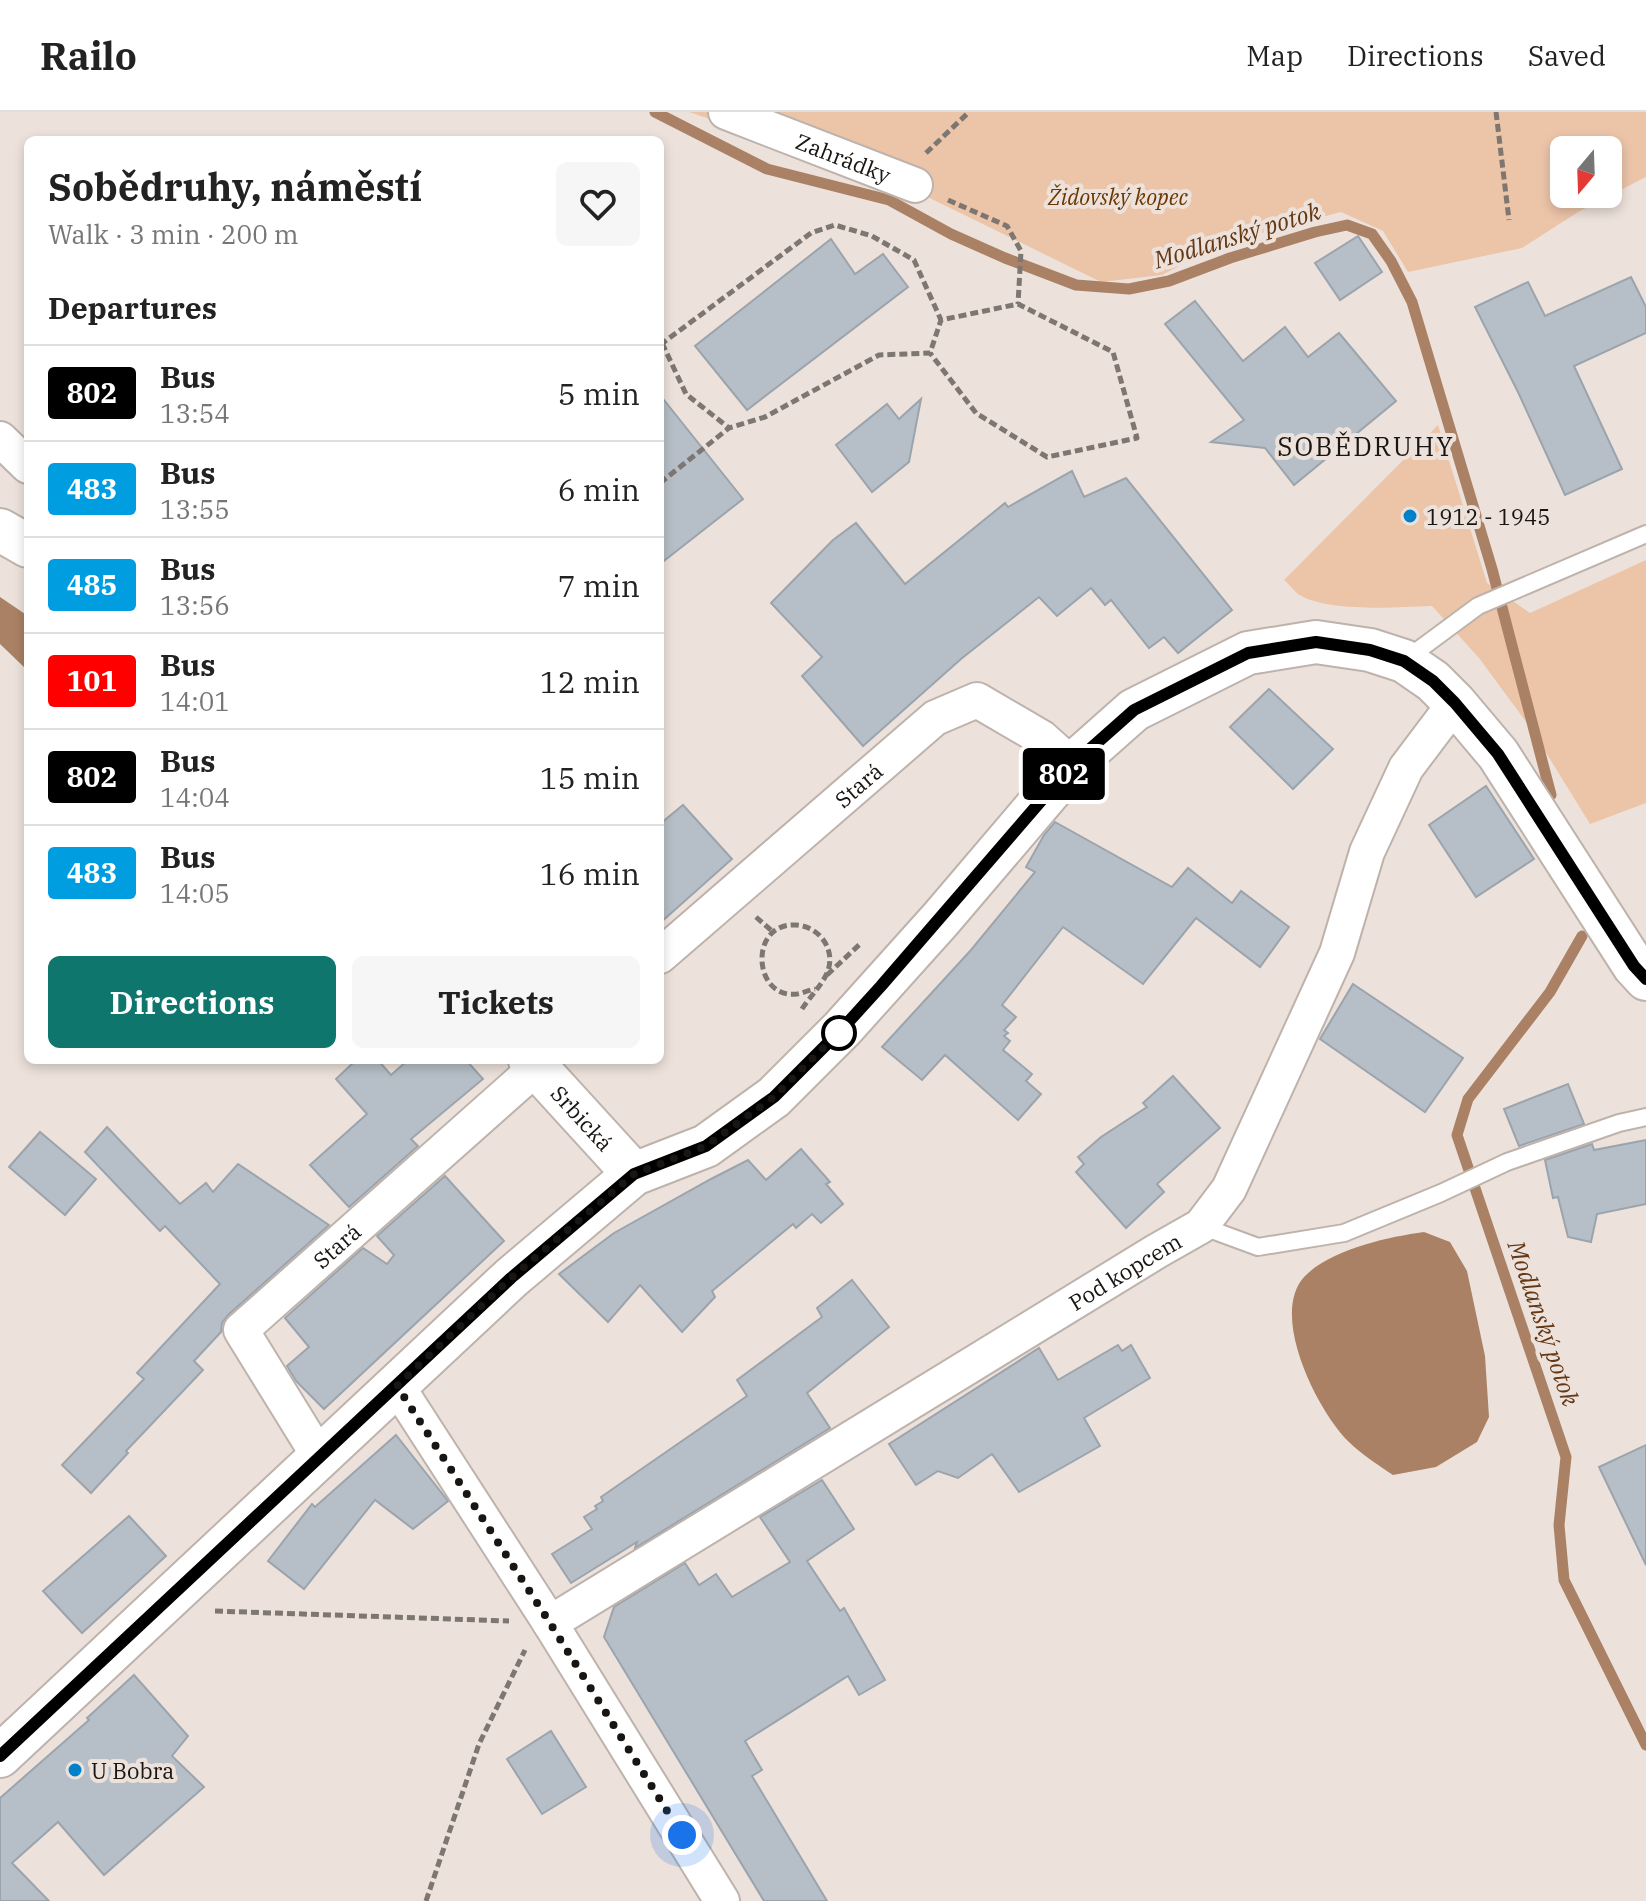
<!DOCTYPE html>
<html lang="en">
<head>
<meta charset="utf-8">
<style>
	body { margin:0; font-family:"IBM Plex Serif",serif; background:#f6f6f6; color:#222; height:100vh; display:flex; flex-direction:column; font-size:30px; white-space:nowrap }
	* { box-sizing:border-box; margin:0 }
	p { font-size:26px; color:#767676 }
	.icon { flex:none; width:44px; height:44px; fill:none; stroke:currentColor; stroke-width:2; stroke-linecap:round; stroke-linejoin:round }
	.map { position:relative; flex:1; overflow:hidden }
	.drawer { position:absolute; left:24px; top:24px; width:640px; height:928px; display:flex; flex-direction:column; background:#fff; border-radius:12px; box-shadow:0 4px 12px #0003 }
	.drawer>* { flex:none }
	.badge { padding:0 16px; border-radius:6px; font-size:28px; line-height:52px }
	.needle { width:52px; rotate:199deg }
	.buttons { position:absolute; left:1550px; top:24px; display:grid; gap:16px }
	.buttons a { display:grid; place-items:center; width:72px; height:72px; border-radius:12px; background:#fff; box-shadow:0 4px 12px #0003; font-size:40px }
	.you { position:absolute; width:40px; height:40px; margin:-20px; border:6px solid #fff; border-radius:50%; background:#1a73e8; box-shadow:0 0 0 12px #1a73e833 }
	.map>.badge { position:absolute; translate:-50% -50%; box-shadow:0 0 0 4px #fff }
	h2 { padding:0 24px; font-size:30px; line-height:72px }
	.round { display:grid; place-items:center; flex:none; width:84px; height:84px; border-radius:12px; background:#f6f6f6 }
	.head { display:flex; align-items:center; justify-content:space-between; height:136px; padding:0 24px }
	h1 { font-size:38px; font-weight:800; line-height:60px }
	.button { display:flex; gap:16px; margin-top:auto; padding:16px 24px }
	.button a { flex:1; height:92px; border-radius:12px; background:#0f766e; color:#fff; font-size:32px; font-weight:800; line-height:92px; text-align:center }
	.button a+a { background:#f6f6f6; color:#222 }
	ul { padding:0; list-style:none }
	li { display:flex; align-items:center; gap:24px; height:96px; padding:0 24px; border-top:2px solid #e0e0e0 }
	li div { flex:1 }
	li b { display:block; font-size:30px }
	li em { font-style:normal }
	li .badge { min-width:88px; font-weight:700; text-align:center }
	header { display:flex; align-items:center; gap:48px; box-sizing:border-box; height:112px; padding:0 40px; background:#fff; border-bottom:2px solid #e0e0e0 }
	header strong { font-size:38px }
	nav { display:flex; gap:44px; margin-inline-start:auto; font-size:28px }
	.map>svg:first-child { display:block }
	.green { fill:#ecc5a9; fill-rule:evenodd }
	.water { fill:#aa8164 }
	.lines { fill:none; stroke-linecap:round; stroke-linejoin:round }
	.stream { stroke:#aa8164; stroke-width:11 }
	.building { fill:#b6bfc7; stroke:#9ba4ac; stroke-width:2 }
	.service-casing { stroke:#beb3ac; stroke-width:20 }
	.minor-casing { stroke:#beb3ac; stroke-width:38 }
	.tertiary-casing { stroke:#beb3ac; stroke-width:46 }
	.path { stroke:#7d7671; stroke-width:5; stroke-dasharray:8 4; stroke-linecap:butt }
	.service { stroke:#fff; stroke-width:16 }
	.minor { stroke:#fff; stroke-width:34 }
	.tertiary { stroke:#fff; stroke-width:42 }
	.line-casing { stroke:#fff; stroke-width:18 }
	.line { stroke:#000; stroke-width:12 }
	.walk { stroke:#181512; stroke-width:8; stroke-dasharray:0 14.4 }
	.poi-dot { fill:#0181c9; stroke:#ede2db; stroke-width:3 }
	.stop-dot { fill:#fff; stroke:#000; stroke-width:4 }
	.labels { text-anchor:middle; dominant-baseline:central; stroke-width:8; stroke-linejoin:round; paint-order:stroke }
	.street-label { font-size:22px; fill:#181512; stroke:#ede2db }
	.park-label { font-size:22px; font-style:italic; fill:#6c3600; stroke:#ede2db }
	.poi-label { font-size:22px; fill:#181512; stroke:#ede2db; text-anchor:start }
	.water-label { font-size:24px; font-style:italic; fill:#623815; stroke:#ede2db }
	.quarter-label { font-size:26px; letter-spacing:2px; fill:#181512; stroke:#ede2db }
</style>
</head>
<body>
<header>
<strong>Railo</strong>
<nav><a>Map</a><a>Directions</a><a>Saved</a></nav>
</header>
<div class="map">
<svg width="1646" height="1789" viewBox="0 0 1646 1789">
	<rect width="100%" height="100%" fill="#ede2db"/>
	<g class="green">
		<path d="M689,0H1646V65L1578,100L1522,136L1408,160L1383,119L1341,100L1223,131L1162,163L1101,170L899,71ZM1564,38H1608V82H1564Z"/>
		<path d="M1438,313L1487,471L1530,501L1646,448V691L1590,712L1532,618L1479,546L1432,494C1398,495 1327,501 1298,482C1293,478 1289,472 1284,468Z"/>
	</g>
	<g class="water">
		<polygon points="0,485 28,504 28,553 25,556 0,532"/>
		<path d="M1424,1120L1450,1130L1467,1159L1485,1244L1489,1305L1477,1330L1436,1355L1393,1363C1378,1353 1361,1342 1349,1330C1318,1300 1268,1202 1305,1164C1332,1137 1388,1125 1424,1120Z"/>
	</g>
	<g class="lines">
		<g class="stream">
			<polyline points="655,0 767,57 889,88 951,122 1005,146 1076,173 1129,177 1169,169 1230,146 1315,120 1347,113 1372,122 1391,149 1412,190 1492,457 1551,683"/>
			<polyline points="1582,824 1550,880 1468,987 1457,1023 1566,1345 1559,1413 1564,1468 1646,1633"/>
		</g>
	</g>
	<g class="building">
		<polygon points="1358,124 1382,160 1340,188 1315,151"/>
		<polygon points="831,127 855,162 883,142 908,175 747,298 695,234"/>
		<polygon points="1631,165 1646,195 1646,221 1574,254 1622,357 1565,383 1518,280 1475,195 1528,170 1545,204"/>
		<polygon points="1195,189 1243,249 1285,215 1308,245 1339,221 1396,289 1294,373 1265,336 1211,330 1244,308 1165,212"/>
		<polygon points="660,283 743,387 660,452"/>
		<polygon points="921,287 909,350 872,380 836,333 887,292 899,307"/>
		<polygon points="1072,359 1084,385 1126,366 1232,498 1178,541 1164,525 1149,536 1111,488 1105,493 1091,476 1057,504 1039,485 961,547 863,634 802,564 822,545 771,491 833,428 856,411 905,472 1005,391 1008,395"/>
		<polygon points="1269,577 1333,637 1293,677 1230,615"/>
		<polygon points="1486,674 1534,747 1476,785 1429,713"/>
		<polygon points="683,693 732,747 660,811 660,712"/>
		<polygon points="1055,710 1172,775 1188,756 1232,791 1241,779 1289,815 1260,855 1196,806 1143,872 1063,815 1002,893 1016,905 1004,918 1008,921 1004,924 1010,929 1003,938 1032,962 1026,969 1041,982 1018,1008 945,943 922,968 882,935 971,838 1035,760 1026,755 1044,723"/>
		<polygon points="1353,872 1463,946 1425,1000 1320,927"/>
		<polygon points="356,948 378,948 391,963 408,948 466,948 483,967 411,1027 418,1034 349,1095 310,1053 367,1002 336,967"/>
		<polygon points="1173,964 1220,1016 1157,1072 1164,1080 1126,1116 1076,1060 1084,1052 1078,1045 1101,1025 1147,995 1143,991"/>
		<polygon points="1568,972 1584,1012 1519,1034 1504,997"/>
		<polygon points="107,1015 180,1092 206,1071 213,1080 238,1052 329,1113 228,1203 222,1211 221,1220 194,1249 203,1258 126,1339 128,1341 91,1381 62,1353 144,1267 137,1261 220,1172 165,1114 160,1119 85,1040"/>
		<polygon points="40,1020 96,1067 65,1103 9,1055"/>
		<polygon points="1646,1028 1646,1092 1597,1102 1591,1130 1568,1125 1558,1085 1553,1086 1545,1048 1592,1032 1594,1038"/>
		<polygon points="801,1037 830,1070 826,1072 843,1092 821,1111 812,1102 796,1116 793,1112 712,1179 715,1185 682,1220 640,1173 608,1210 559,1162 614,1121 711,1067 748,1048 766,1068"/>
		<polygon points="445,1064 504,1129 324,1297 296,1269 287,1254 309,1235 285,1206 363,1136 387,1152 394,1143 377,1124"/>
		<polygon points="852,1168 889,1215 807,1281 830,1316 635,1436 637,1430 571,1471 552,1442 592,1417 584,1405 597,1397 595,1394 603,1389 601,1385 747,1284 737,1268 822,1205 817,1196"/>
		<polygon points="1118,1233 1122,1239 1131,1233 1150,1266 1084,1306 1100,1334 1019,1380 992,1342 958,1366 938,1359 916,1373 889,1332 1039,1236 1058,1268"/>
		<polygon points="396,1323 448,1389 413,1417 375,1388 304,1477 268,1449 312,1392 315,1395"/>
		<polygon points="1646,1333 1646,1453 1599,1355"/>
		<polygon points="822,1368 854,1417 807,1449 840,1499 844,1496 885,1568 859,1583 848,1564 745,1629 762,1658 752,1664 827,1789 764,1789 604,1525 614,1495 685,1451 699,1473 716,1462 732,1485 790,1450 760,1405"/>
		<polygon points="129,1404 166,1444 82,1521 43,1479"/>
		<polygon points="134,1563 188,1624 172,1644 204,1675 104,1763 58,1710 12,1751 49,1789 0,1789 0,1686 89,1608 87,1606"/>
		<polygon points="551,1619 586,1675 542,1702 507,1647"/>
	</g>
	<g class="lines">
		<g class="service-casing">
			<g id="service">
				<polyline points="1405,548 1478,494 1646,422"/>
				<polyline points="1201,1114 1258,1135 1344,1121 1441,1081 1507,1050 1619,1011 1646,1005"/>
			</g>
		</g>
		<g class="minor-casing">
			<g id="minor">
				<path id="s1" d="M726,0L915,73"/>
				<polyline points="0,327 28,354"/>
				<path id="s2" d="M660,844L935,606L977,588L1042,626L1072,653"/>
				<polyline points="397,1274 550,1511 722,1789"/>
				<path id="s3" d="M320,1346L241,1218L545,948"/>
				<path id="s4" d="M550,1511L1157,1139L1201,1114L1229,1077L1337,841L1367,740L1406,656L1455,591"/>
			</g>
		</g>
		<g class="tertiary-casing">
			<g id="tertiary">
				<polyline points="0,418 28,434"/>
				<path id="s5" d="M530,948L634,1062"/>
				<polyline points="0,1644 511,1166 634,1062 706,1034 774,985 842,917 940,808 1072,653 1134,598 1248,541 1316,530 1370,538 1404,549 1433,569 1455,591 1498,642 1634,854 1646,867"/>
			</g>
		</g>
		<g class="path">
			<polyline points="1496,0 1509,108"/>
			<polyline points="926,41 969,0"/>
			<polyline points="948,88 1007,114 1021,139 1018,192"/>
			<polyline points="662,231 686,282 729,316"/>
			<polyline points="660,233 811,121 835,113 872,124 914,148 941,208 1018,192 1113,240 1137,326 1047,345 976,301 930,241"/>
			<polyline points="660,371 729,316 765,305 879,243 930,241 941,208"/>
			<polyline points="756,805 773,820"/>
			<polyline points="827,863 860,832"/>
			<path d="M802,897C809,886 822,873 827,861C837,838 819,814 796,813C748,810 753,888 797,882C803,881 809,878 815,877"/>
			<polyline points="215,1499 509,1509"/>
			<polyline points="426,1789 479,1632 525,1538"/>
		</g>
		<use href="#service" class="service"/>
		<use href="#minor" class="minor"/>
		<use href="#tertiary" class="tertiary"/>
	</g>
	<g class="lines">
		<g class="line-casing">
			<polyline id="line" points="0,1644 511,1166 634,1062 706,1034 774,985 842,917 881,874 1072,653 1134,598 1248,541 1316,530 1370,538 1404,549 1433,569 1455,591 1498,642 1634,854 1646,867"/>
		</g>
		<use href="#line" class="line"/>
		<polyline class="walk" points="682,1723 550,1511 397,1274 511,1166 634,1062 706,1034 774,985 842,917 839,921"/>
	</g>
	<g class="poi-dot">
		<circle cx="1410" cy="404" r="8"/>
		<circle cx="75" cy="1658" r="8"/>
	</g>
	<circle class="stop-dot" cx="839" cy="921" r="16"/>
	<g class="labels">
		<g class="street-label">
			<text stroke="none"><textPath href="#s1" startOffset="126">Zahrádky</textPath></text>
			<text stroke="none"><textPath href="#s2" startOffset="262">Stará</textPath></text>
			<text stroke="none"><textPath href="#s5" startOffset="78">Srbická</textPath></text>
			<text stroke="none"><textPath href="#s3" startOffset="278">Stará</textPath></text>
			<text stroke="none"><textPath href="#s4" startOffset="674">Pod kopcem</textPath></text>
		</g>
		<g class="park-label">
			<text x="1118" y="84">Židovský kopec</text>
		</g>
		<g class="poi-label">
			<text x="1426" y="404">1912 - 1945</text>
			<text x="91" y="1658">U Bobra</text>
		</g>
		<g class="water-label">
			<text transform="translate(1237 123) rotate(-17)">Modlanský potok</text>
			<text transform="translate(1544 1211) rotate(71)">Modlanský potok</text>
		</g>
		<g class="quarter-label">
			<text x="1366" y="334">SOBĚDRUHY</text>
		</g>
	</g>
</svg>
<div class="buttons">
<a><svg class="needle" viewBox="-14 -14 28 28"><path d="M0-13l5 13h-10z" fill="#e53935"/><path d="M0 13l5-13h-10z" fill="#767676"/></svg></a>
</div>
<div class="you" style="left:682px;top:1723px"></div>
<b class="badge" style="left:1064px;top:662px;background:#000;color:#fff">802</b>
<section class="drawer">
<div class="head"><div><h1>Sobědruhy, náměstí</h1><p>Walk · 3 min · 200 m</p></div><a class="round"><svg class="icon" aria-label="heart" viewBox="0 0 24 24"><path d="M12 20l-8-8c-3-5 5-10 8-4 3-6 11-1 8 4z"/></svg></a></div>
<h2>Departures</h2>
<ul>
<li><span class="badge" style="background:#000;color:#fff">802</span><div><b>Bus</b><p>13:54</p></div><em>5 min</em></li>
<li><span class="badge" style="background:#009ee0;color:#fff">483</span><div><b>Bus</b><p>13:55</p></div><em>6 min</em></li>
<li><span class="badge" style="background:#009ee0;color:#fff">485</span><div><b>Bus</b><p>13:56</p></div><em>7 min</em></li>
<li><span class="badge" style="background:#f00;color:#fff">101</span><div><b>Bus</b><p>14:01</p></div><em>12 min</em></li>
<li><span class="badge" style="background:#000;color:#fff">802</span><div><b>Bus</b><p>14:04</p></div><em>15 min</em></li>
<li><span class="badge" style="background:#009ee0;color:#fff">483</span><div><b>Bus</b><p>14:05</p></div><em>16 min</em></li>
</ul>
<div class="button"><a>Directions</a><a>Tickets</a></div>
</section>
</div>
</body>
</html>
